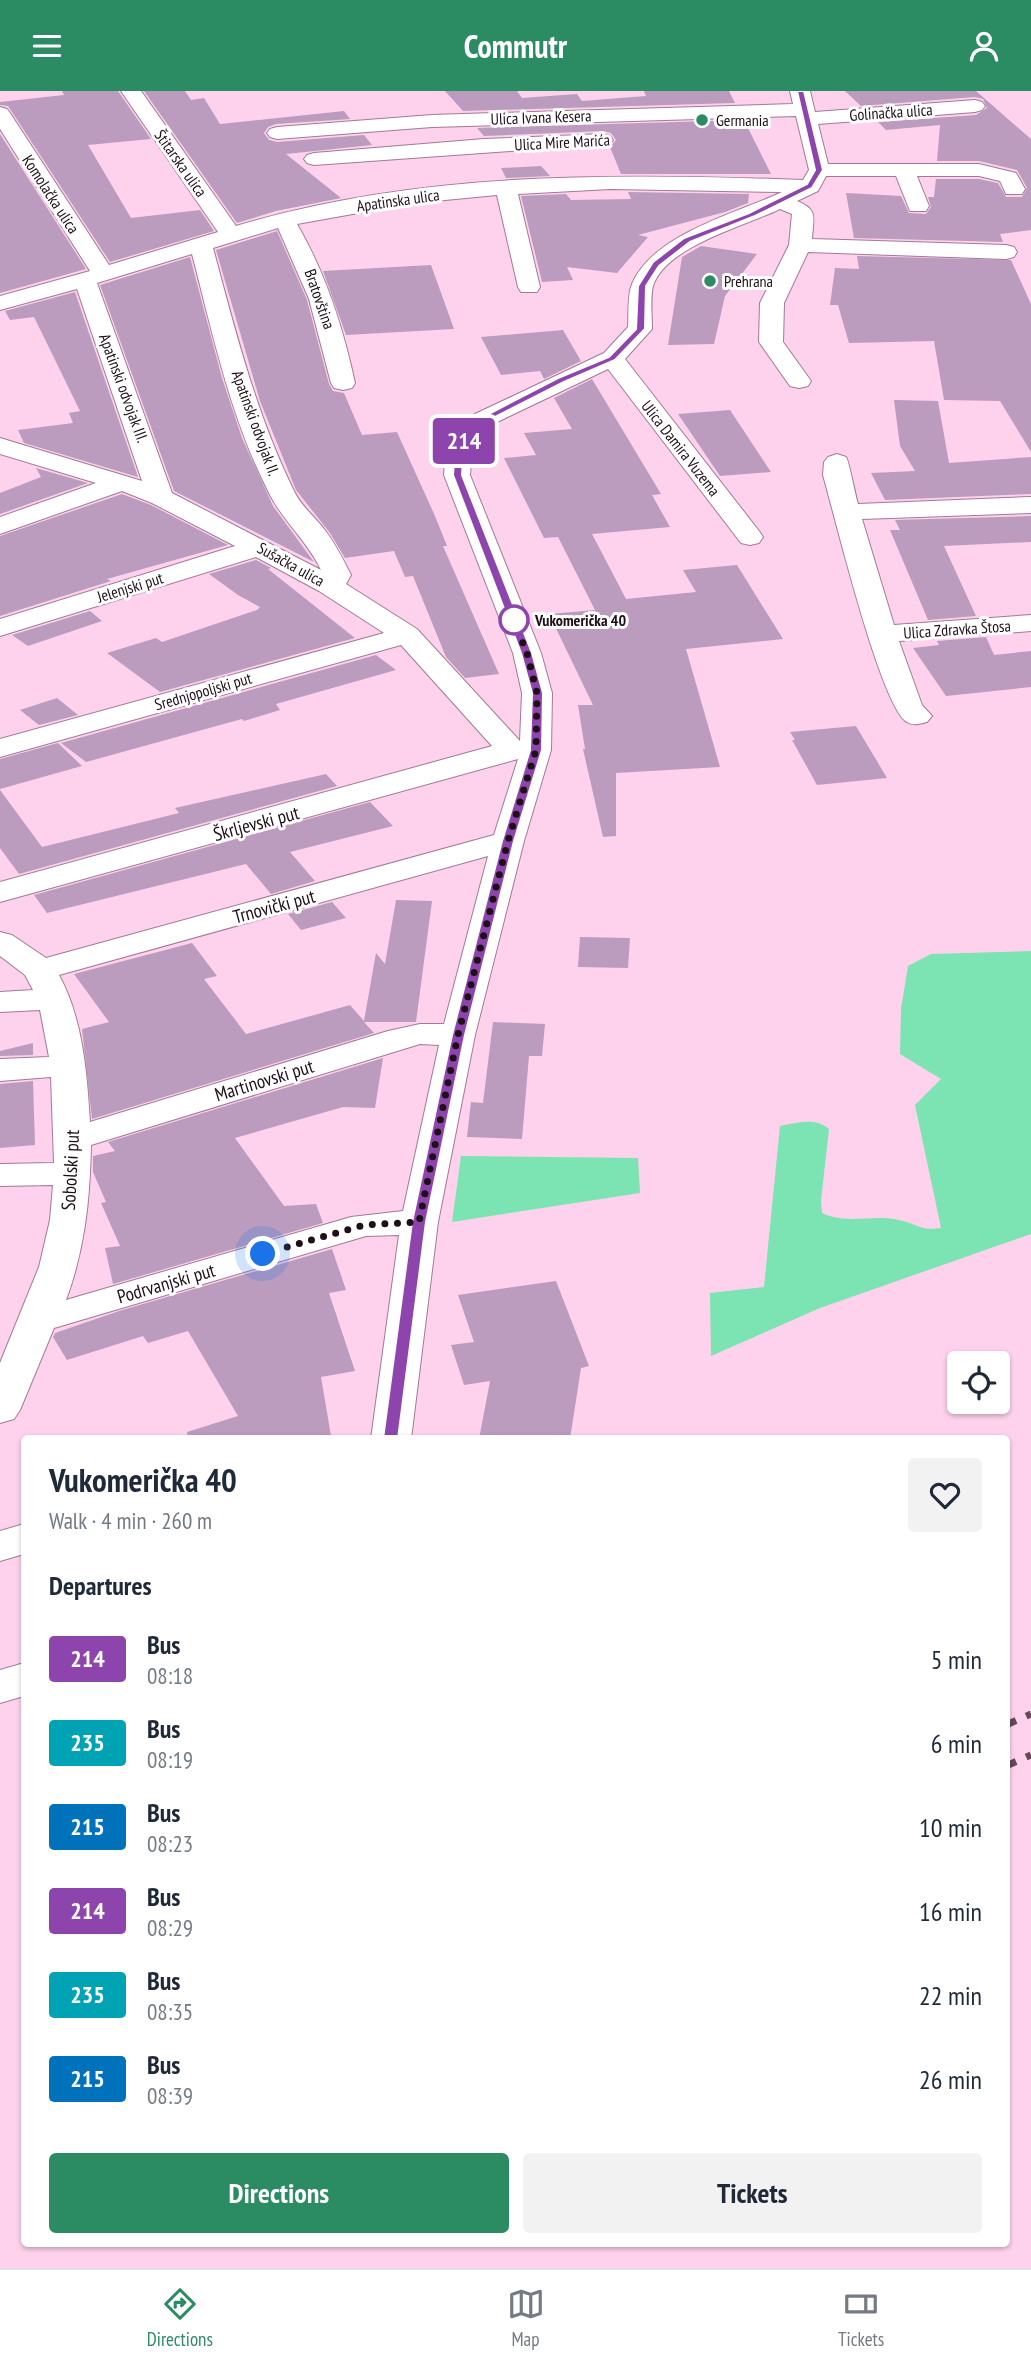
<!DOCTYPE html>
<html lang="en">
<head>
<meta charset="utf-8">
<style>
	body { margin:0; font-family:"PT Sans Narrow",sans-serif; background:#f2f2f3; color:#1f2937; height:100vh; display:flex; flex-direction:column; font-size:26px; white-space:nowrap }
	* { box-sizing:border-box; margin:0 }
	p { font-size:23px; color:#747a83 }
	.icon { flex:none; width:38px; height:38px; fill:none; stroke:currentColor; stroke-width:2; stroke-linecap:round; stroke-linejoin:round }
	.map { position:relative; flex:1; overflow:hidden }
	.panel { position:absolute; left:21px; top:1344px; width:989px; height:812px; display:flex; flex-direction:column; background:#fff; border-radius:7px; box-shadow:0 2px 5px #0004 }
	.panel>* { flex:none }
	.badge { padding:0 14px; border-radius:5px; font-size:24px; line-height:46px }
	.tools { position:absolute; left:947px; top:1260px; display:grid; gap:14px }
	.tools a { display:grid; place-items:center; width:63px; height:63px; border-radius:7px; background:#fff; box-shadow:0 2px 5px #0004; font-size:35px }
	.you { position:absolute; width:35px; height:35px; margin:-18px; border:5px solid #fff; border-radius:50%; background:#1a73e8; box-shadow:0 0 0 10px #1a73e833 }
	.map>.badge { position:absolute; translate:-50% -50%; box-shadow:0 0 0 4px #fff }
	h2 { padding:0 28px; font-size:26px; line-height:63px }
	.round { display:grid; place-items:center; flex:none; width:74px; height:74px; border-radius:7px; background:#f2f2f3 }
	.head { display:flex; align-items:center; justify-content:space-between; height:119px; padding:0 28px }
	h1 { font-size:33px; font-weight:800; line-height:52px }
	.cta { display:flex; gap:14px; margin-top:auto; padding:14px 28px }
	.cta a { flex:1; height:80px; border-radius:7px; background:#2b8b63; color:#fff; font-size:28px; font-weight:800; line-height:80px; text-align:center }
	.cta a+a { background:#f2f2f3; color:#1f2937 }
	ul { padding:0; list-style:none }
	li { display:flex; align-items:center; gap:21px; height:84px; padding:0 28px }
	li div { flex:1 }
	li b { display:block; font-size:26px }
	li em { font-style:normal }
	li .badge { min-width:77px; font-weight:700; text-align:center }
	header { display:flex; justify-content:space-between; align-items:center; height:91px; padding:0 28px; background:#2b8b63; color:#fff; font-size:32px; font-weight:800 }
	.tab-bar { display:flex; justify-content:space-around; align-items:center; height:98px; border-top:2px solid #e0e1e3; background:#fff; font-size:19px; color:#747a83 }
	.tab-bar a { display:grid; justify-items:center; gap:4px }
	.tab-bar .active { color:#2b8b63 }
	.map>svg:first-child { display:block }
	.green { fill:#7ce3b3 }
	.building { fill:#bb9cbf }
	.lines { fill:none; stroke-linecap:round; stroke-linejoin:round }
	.minor-casing { stroke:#a27a92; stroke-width:2 }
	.minor { fill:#fff; fill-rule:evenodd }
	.rail { stroke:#624a58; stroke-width:7; stroke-dasharray:11 11; stroke-linecap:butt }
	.line { fill:#8e44ad; stroke:#fff; stroke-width:2 }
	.walk { stroke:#1e0f18; stroke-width:7; stroke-dasharray:0 12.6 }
	.poi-dot { fill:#2b8b63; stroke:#fff; stroke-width:2.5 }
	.stop-dot { fill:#fff; stroke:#8e44ad; stroke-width:3.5 }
	.labels { text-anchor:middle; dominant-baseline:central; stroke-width:6; stroke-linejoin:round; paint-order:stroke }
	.far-street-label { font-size:16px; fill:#1e0f18; stroke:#fff }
	.far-poi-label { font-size:16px; fill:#1e0f18; stroke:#fff; text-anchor:start }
	.far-stop-label { font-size:16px; font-weight:bold; fill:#1e0f18; stroke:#fff; text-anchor:start }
	.street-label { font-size:19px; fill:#1e0f18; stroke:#fff }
</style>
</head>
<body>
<header><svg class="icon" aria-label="menu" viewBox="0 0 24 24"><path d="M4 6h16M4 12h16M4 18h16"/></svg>Commutr<svg class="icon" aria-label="person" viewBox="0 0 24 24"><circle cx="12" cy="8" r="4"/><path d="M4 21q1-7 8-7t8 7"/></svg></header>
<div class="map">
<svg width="1031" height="2177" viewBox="0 0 1031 2177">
	<rect width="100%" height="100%" fill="#fed2ec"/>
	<g class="green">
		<path d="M1031,860V1143L820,1217L711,1265L710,1202L764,1196L780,1035C796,1032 815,1026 829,1038L821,1110L822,1122C847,1134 873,1123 899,1129C918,1133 919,1140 941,1137L915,1014L941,988L900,963L901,918L908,875L931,863Z"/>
		<polygon points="461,1065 638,1067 640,1102 452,1131"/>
	</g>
	<g class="building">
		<polygon points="62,0 118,0 151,48 88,54 131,127 200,119 214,140 110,171 12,21 8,15 0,14 0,11 64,4"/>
		<polygon points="144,0 185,0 191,9 204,7 220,33 344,20 350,28 276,33 268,36 264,42 269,49 277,51 364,44 372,54 286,63 341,107 276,120 237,132"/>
		<polygon points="445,0 517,0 522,7 577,3 582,10 646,5 644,0 729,0 735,12 463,20"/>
		<polygon points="845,0 976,0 1031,48 1031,139 1000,143 1003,151 854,147 846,102 901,105 909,122 926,123 931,116 928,106 934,106 936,88 979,88 998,92 1006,106 1022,106 1027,97 1017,79 979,70 937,70 940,34 886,39 878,31 976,24 987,17 983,8 975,6 861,15"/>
		<polygon points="744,29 771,83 621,83 610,56 616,49 611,42 603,40 484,45 477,37"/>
		<polygon points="0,43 86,178 0,202"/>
		<polygon points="541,75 550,85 506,87 501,77"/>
		<polygon points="628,101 749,103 748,112 725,121 638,144 648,146 617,182 567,176 573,189 542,191 521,105 566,103 571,109 631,108"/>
		<polygon points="277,140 307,209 329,293 333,300 344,302 362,344 397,341 435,425 447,455 443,455 499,583 465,587 446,566 413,485 405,486 394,460 345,467 330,442 296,399 260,310 216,159"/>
		<polygon points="701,155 757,163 725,205 714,253 668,254 682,166"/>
		<polygon points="857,165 1011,169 1031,213 1031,361 1000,310 944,309 934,250 849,252 838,214 830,214 835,177 859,178"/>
		<polygon points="190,166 222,287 242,347 273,415 314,471 174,400 100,194"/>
		<polygon points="431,174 454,238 346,244 323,180"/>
		<polygon points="75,201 138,386 24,352 18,339 73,332 69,322 80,320 34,226 10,229 5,220"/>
		<polygon points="563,239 581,270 544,288 540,280 501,284 481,246"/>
		<polygon points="592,288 661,403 652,404 670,436 592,443 626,508 696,501 683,479 737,474 783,548 686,558 720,676 616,682 616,745 603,746 583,658 585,658 578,614 593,614 549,523 595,519 558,446 544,447 504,367 536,364 524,342 572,338 554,307"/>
		<polygon points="894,309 938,310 949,372 1031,366 1031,403 885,409 871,382 915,380 900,355"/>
		<polygon points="730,319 771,381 720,385 678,323"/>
		<polygon points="36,377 88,392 0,423 0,402 41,386"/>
		<polygon points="122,403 151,414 228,454 107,488 111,490 0,525 0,445"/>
		<polygon points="1031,425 1031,451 944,455 976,525 928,529 890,439 900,439 895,429"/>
		<polygon points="256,469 271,477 268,478 355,547 160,601 107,562 156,547 162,551 257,519 260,516 238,504 209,483"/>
		<polygon points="90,520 102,530 28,555 12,544"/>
		<polygon points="986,546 994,564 1031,560 1031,596 946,605 913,557 939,554 937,550"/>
		<polygon points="376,564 396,579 276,613 280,619 244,630 242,628 86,671 61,652"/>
		<polygon points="57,607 78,624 39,634 20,619"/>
		<polygon points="856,635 887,687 817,694 792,649 795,649 790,641"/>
		<polygon points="58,652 82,675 0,698 0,668"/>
		<polygon points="326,683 337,695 19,783 0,757 0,699 42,756 179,722 175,717"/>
		<polygon points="370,711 393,735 290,761 315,790 271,803 246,773 47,822 34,804"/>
		<polygon points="396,809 432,810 416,931 364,931 374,942 92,1028 82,938 109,931 74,883 192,852 217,885 204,888 246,943 350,914 364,930 376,862 385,873"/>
		<polygon points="332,811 346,827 301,839 288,823"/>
		<polygon points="580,846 630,847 628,877 578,876"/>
		<polygon points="493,931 545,933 542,965 529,965 522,1048 467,1046 471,1011 483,1012"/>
		<polygon points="33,952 33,964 0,965 0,960"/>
		<polygon points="383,967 375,1017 343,1016 235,1047 284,1115 316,1113 323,1132 113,1193 105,1157 120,1155 101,1112 106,1111 93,1081 93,1065 115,1060 108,1051"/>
		<polygon points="33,990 35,1054 0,1057 0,993"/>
		<polygon points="332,1158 346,1199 329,1202 355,1280 321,1286 331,1345 188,1348 187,1341 238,1325 188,1240 148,1252 143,1245 67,1269 53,1246 55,1242 119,1220"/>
		<polygon points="556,1190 589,1275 581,1277 570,1348 479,1348 490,1290 464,1294 451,1254 474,1251 458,1204"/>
	</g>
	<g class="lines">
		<g class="minor-casing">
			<g id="minor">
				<path d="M121,0H141L236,135C418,80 615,82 803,89L809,79L796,25L432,36L277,48L270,46L267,42L270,38L277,36L432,24L793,13L790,0H810L815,21L975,9L982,11L985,15L982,19L975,21L818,33L828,73H979L1016,82L1025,98L1022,103H1006L1000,90L979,85H917L929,115L926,120H910L896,85H826L818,100L797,110C819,119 813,126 812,148L1006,154L1014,156L1017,161L1014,166L1006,168L808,161L784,212L783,251L811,290L808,295L799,297L790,295L759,251L760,212L789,154L792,123L780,118C745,135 666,155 653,195C650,207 652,225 652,238L625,268L759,440L763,446L759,452L750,454L741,452L608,278L493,333L472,356L470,384L541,562L552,602L551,659L524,750L475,944L438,1131L411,1348H371L399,1144L366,1145L54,1237L20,1319L14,1328L0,1332V1272L39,1176L50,1129L53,1094L0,1095V1073L54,1072L51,986L0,990V968L49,966L40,919L0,921V901L33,899L25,884L0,865V841L12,844L46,867L494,744L518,668L0,811V791L492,655L401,554L0,666V648L384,542L319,500L256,466L0,545V528L235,455L152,412L122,400L0,443V426L96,392L0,363V347L142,390L77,198L0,219V205L90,180L0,38V16L7,18L10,22L109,174L218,141ZM610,98L782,101C735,123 653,143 632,193C627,205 629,224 628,236L604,262L475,323L446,355L444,384L513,562L522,602L520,650L417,538L346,493L351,484C343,468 335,452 324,438C314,425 301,415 294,400C256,323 235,239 213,157L278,137L309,208L331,292L334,297L343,299L352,297L355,292C343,236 326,183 297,133L414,112L497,104L518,196L521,201H537L540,196L518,103ZM192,163C213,244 231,329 270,404C284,431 308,451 321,479L172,402L97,192ZM488,765L444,933H420L388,940L90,1031C87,982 83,928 59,884ZM420,953L439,954L403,1120L351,1126L66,1209C85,1158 90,1108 91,1054Z"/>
				<polygon points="603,43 610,45 613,49 610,53 314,74 307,72 304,68 307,64 314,62 484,48"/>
				<path d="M837,363L846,366C849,370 855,403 858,413L1031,406V422L862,428L894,534L1031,524V540L899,550L922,614L932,625L927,631C920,633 913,635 907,631C881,617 834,422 823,384L824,371L828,366Z"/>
				<polygon points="24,1433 24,1463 0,1470 0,1440"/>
				<polygon points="24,1572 24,1605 0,1612 0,1579"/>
			</g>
		</g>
		<use href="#minor" class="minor"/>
		<g class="rail">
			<polyline points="1006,1634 1031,1623"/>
			<polyline points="1006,1675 1031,1664"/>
		</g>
	</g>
	<polygon class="line" points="797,0 804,0 823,79 812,97 755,125 690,151 659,175 646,195 645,238 615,269 564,291 487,330 464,355 462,384 532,562 543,602 542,659 514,750 465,944 426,1131 398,1348 396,1351 385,1351 383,1348 412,1131 452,944 502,750 530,659 532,602 521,562 453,384 455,355 481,327 558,287 609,266 636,238 638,195 653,171 684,147 749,122 807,93 815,79"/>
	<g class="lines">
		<polyline class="walk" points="263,1163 364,1134 419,1131 458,944 508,750 536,659 537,602 527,562 512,526 514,529"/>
	</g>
	<g class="poi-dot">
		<circle cx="702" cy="29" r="7"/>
		<circle cx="710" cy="190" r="7"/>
	</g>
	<circle class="stop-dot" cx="514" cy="529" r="14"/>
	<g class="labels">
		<g class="far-street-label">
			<text transform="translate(891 21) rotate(-4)">Golinačka ulica</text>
			<text transform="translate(541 26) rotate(-2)">Ulica Ivana Kesera</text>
			<text transform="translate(562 51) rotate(-3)">Ulica Mire Marića</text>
			<text transform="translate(181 72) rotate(55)">Štitarska ulica</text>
			<text transform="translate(51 103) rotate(57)">Komolačka ulica</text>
			<text transform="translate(398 109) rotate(-8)">Apatinska ulica</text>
			<text transform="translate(320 208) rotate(71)">Bratovština</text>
			<text transform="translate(124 297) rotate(70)">Apatinski odvojak III.</text>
			<text transform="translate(256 332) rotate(70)">Apatinski odvojak II.</text>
			<text transform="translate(681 357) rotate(52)">Ulica Damira Vuzema</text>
			<text transform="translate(291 473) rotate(29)">Sušačka ulica</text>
			<text transform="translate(130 496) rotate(-17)">Jelenjski put</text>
			<text transform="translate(957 538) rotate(-4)">Ulica Zdravka Štosa</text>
			<text transform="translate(203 600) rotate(-16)">Srednjopoljski put</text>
		</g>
		<g class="far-poi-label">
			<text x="716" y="29">Germania</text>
			<text x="724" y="190">Prehrana</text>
		</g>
		<g class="far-stop-label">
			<text x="535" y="529">Vukomerička 40</text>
		</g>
		<g class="street-label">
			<text transform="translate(256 732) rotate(-15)">Škrljevski put</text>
			<text transform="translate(274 815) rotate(-15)">Trnovički put</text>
			<text transform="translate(264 989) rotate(-17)">Martinovski put</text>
			<text transform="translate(70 1079) rotate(-87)">Sobolski put</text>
			<text transform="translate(166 1192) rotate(-16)">Podrvanjski put</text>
		</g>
	</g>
</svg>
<div class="tools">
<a><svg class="icon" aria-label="locate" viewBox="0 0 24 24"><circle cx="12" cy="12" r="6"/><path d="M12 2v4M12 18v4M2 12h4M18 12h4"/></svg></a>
</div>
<div class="you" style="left:263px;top:1163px"></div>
<b class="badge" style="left:464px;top:350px;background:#8e44ad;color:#fff">214</b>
<section class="panel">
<div class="head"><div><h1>Vukomerička 40</h1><p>Walk · 4 min · 260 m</p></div><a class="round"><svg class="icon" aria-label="heart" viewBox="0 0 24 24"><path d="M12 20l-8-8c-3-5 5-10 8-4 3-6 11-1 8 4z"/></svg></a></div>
<h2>Departures</h2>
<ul>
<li><span class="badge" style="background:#8e44ad;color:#fff">214</span><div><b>Bus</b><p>08:18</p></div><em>5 min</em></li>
<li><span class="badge" style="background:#00a3b4;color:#fff">235</span><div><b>Bus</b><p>08:19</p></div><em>6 min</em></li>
<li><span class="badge" style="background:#0072bc;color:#fff">215</span><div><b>Bus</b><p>08:23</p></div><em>10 min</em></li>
<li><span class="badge" style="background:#8e44ad;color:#fff">214</span><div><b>Bus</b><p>08:29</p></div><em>16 min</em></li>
<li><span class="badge" style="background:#00a3b4;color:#fff">235</span><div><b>Bus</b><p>08:35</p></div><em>22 min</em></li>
<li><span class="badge" style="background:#0072bc;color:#fff">215</span><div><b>Bus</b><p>08:39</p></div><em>26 min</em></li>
</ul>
<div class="cta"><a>Directions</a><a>Tickets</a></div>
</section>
</div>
<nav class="tab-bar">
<a class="active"><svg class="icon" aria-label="directions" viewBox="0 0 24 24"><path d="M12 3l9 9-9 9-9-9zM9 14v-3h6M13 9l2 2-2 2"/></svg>Directions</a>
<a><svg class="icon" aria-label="map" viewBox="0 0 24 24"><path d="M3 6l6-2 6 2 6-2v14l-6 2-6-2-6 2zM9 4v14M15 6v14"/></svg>Map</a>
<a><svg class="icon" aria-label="tickets" viewBox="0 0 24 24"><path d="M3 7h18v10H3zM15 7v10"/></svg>Tickets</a>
</nav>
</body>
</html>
